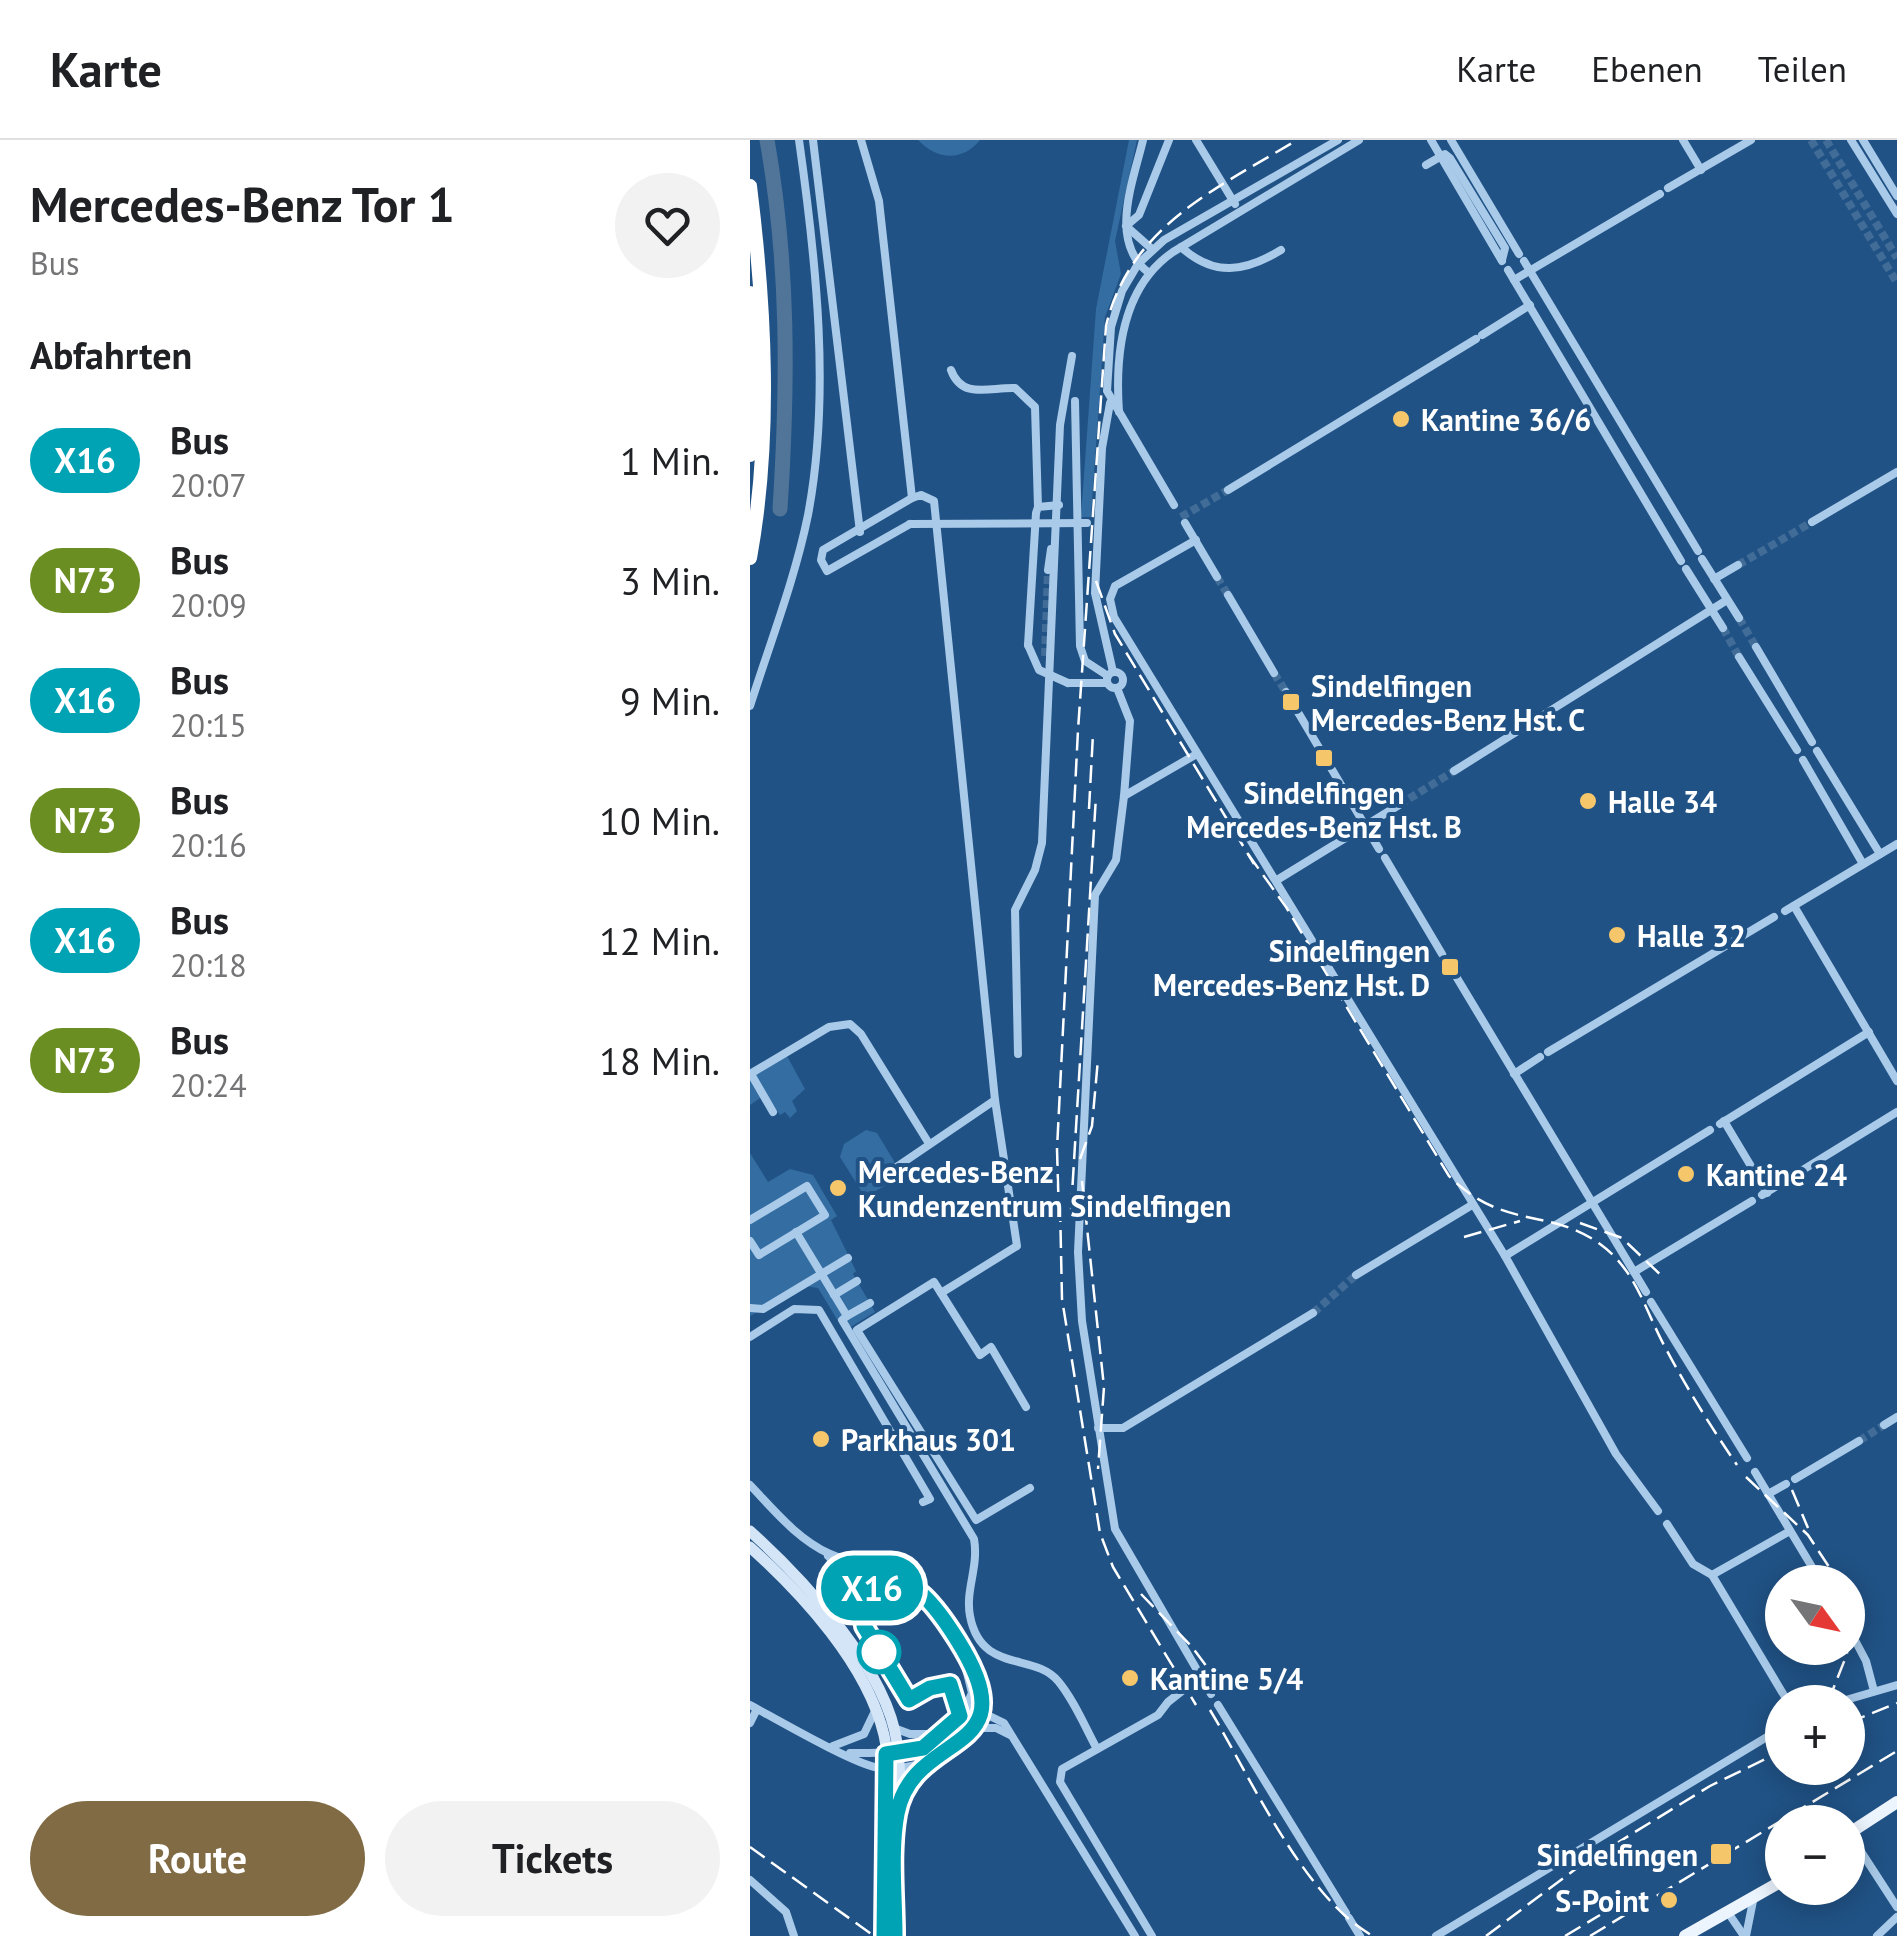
<!DOCTYPE html>
<html lang="de">
<head>
<meta charset="utf-8">
<style>
	body { margin:0; font-family:"PT Sans",sans-serif; background:#f2f2f2; color:#202124; height:100vh; display:flex; flex-direction:column; font-size:38px; white-space:nowrap }
	* { box-sizing:border-box; margin:0 }
	p { font-size:32px; color:#757577 }
	.icon { flex:none; width:55px; height:55px; fill:none; stroke:currentColor; stroke-width:2; stroke-linecap:round; stroke-linejoin:round }
	.map { position:relative; flex:1; overflow:hidden }
	.drawer { display:flex; flex-direction:column; background:#fff; width:750px }
	.drawer>* { flex:none }
	.badge { padding:0 20px; border-radius:32px; font-size:35px; line-height:65px }
	.needle { width:65px; rotate:123deg }
	.controls { position:absolute; left:1015px; top:1425px; display:grid; gap:20px }
	.controls a { display:grid; place-items:center; width:100px; height:100px; border-radius:50%; background:#fff; box-shadow:0 5px 25px #0003; font-size:50px }
	.map>.badge { position:absolute; translate:-50% -50%; box-shadow:0 0 0 5px #fff }
	h2 { padding:0 30px; font-size:38px; line-height:90px }
	.round { display:grid; place-items:center; flex:none; width:105px; height:105px; border-radius:52px; background:#f2f2f2 }
	.overview { display:flex; align-items:center; justify-content:space-between; height:170px; padding:0 30px }
	h1 { font-size:48px; font-weight:600; line-height:75px }
	.primary-button { display:flex; gap:20px; margin-top:auto; padding:20px 30px }
	.primary-button a { flex:1; height:115px; border-radius:60px; background:#806b44; color:#fff; font-size:40px; font-weight:600; line-height:115px; text-align:center }
	.primary-button a+a { background:#f2f2f2; color:#202124 }
	ul { padding:0; list-style:none }
	li { display:flex; align-items:center; gap:30px; height:120px; padding:0 30px }
	li div { flex:1 }
	li b { display:block; font-size:38px }
	li em { font-style:normal }
	li .badge { min-width:110px; font-weight:700; text-align:center }
	header { display:flex; align-items:center; gap:60px; box-sizing:border-box; height:140px; padding:0 50px; background:#fff; border-bottom:2px solid #e0e0e0 }
	header strong { font-size:48px }
	nav { display:flex; gap:55px; margin-inline-start:auto; font-size:35px }
	main { display:flex; flex:1; min-height:0 }
	.map>svg:first-child { display:block }
	.green { fill:#346da2 }
	.lines { fill:none; stroke-linecap:round; stroke-linejoin:round }
	.river { stroke:#517598; stroke-width:15 }
	.street-tunnel { stroke:#416c97; stroke-width:8; stroke-dasharray:8 4; stroke-linecap:butt }
	.street { stroke:#a9cae9; stroke-width:8 }
	.secondary { stroke:#d4e5f7; stroke-width:11 }
	.primary { stroke:#ecf4fe; stroke-width:12 }
	.highway { stroke:#fff; stroke-width:14 }
	.rail { stroke:#fff; stroke-width:2.5; stroke-dasharray:18 8; stroke-linecap:butt }
	.street-bridge { stroke:#a9cae9; stroke-width:8 }
	.line-casing { stroke:#fff; stroke-width:22 }
	.line { stroke:#00a3b4; stroke-width:15 }
	.poi-dot { fill:#f6c66a; stroke:#205285; stroke-width:4 }
	.stop-dot { fill:#fff; stroke:#00a3b4; stroke-width:5 }
	.labels { text-anchor:middle; dominant-baseline:central; stroke-width:8; stroke-linejoin:round; paint-order:stroke }
	.poi-label { font-size:30px; font-weight:bold; fill:#fff; stroke:#205285; text-anchor:start }
</style>
</head>
<body>
<header>
<strong>Karte</strong>
<nav><a>Karte</a><a>Ebenen</a><a>Teilen</a></nav>
</header>
<main>
<section class="drawer">
<div class="overview"><div><h1>Mercedes-Benz Tor 1</h1><p>Bus</p></div><a class="round"><svg class="icon" aria-label="heart" viewBox="0 0 24 24"><path d="M12 20l-8-8c-3-5 5-10 8-4 3-6 11-1 8 4z"/></svg></a></div>
<h2>Abfahrten</h2>
<ul>
<li><span class="badge" style="background:#00a3b4;color:#fff">X16</span><div><b>Bus</b><p>20:07</p></div><em>1 Min.</em></li>
<li><span class="badge" style="background:#6b8e23;color:#fff">N73</span><div><b>Bus</b><p>20:09</p></div><em>3 Min.</em></li>
<li><span class="badge" style="background:#00a3b4;color:#fff">X16</span><div><b>Bus</b><p>20:15</p></div><em>9 Min.</em></li>
<li><span class="badge" style="background:#6b8e23;color:#fff">N73</span><div><b>Bus</b><p>20:16</p></div><em>10 Min.</em></li>
<li><span class="badge" style="background:#00a3b4;color:#fff">X16</span><div><b>Bus</b><p>20:18</p></div><em>12 Min.</em></li>
<li><span class="badge" style="background:#6b8e23;color:#fff">N73</span><div><b>Bus</b><p>20:24</p></div><em>18 Min.</em></li>
</ul>
<div class="primary-button"><a>Route</a><a>Tickets</a></div>
</section>
<div class="map">
<svg width="1147" height="1796" viewBox="0 0 1147 1796">
	<rect width="100%" height="100%" fill="#205285"/>
	<g class="green">
		<path d="M168,0H230C212,22 187,20 168,0Z"/>
		<polygon points="379,0 387,0 365,101 371,134 355,177 341,377 331,377 346,169"/>
		<polygon points="37,916 55,949 42,961 47,971 40,978 35,972 30,975 16,954 0,965 0,938"/>
		<polygon points="116,990 127,993 144,1021 147,1039 115,1057 90,1017 94,1004"/>
		<polygon points="0,1013 18,1042 40,1029 63,1035 87,1076 81,1080 106,1131 103,1134 125,1172 94,1191 68,1148 55,1146 0,1176"/>
	</g>
	<g class="lines">
		<path class="river" d="M17,0C39,124 38,244 30,369"/>
		<g class="street-tunnel">
			<polyline points="1061,0 1147,143"/>
			<polyline points="1076,0 1147,118"/>
			<polyline points="431,377 478,350"/>
			<polyline points="988,425 1062,382"/>
			<polyline points="467,437 478,455"/>
			<polyline points="989,478 1006,507"/>
			<polyline points="973,488 989,517"/>
			<polyline points="295,516 298,430"/>
			<polyline points="524,533 536,552"/>
			<polyline points="649,665 704,631"/>
			<polyline points="692,814 707,838"/>
			<polyline points="563,1173 606,1135"/>
			<polyline points="1109,1301 1134,1285"/>
		</g>
		<g class="street">
			<polyline points="63,0 110,392"/>
			<polyline points="111,0 129,61 162,358"/>
			<path d="M393,0C383,42 358,102 399,133"/>
			<polyline points="446,0 485,64"/>
			<polyline points="681,0 752,121"/>
			<polyline points="701,0 769,114"/>
			<polyline points="933,0 951,30"/>
			<polyline points="1101,0 1147,74"/>
			<polyline points="1113,0 1147,56"/>
			<polyline points="918,48 1001,0"/>
			<path d="M431,107C464,137 495,132 531,110"/>
			<polyline points="402,109 376,86 389,75 419,0"/>
			<polyline points="774,121 948,411"/>
			<polyline points="758,130 931,421"/>
			<polyline points="764,140 910,54"/>
			<polyline points="732,195 780,165"/>
			<path d="M201,230C212,260 240,247 265,248L285,267L288,367"/>
			<polyline points="325,261 330,506 335,521 358,536"/>
			<polyline points="360,263 352,308 345,453 363,532"/>
			<path d="M369,272C365,215 372,147 423,112L609,0"/>
			<polyline points="478,350 726,199"/>
			<polyline points="424,365 357,251 361,187 372,151 388,124 414,100 588,0"/>
			<polyline points="1062,382 1147,332"/>
			<polyline points="435,383 467,437"/>
			<polyline points="160,384 77,431 71,420 73,410 162,358 171,355 184,361 245,960 267,1106 191,1153 230,1215 241,1207 276,1267"/>
			<polyline points="446,400 365,446 360,459 364,477 755,1116 866,1314 908,1371"/>
			<polyline points="952,419 989,478"/>
			<polyline points="936,429 973,488"/>
			<polyline points="298,430 301,409"/>
			<polyline points="964,439 988,425"/>
			<polyline points="478,455 524,533"/>
			<polyline points="278,505 286,373 288,367 309,365"/>
			<polyline points="1006,507 1062,602"/>
			<polyline points="989,517 1047,610"/>
			<circle cx="365" cy="540" r="8"/>
			<polyline points="318,543 357,543"/>
			<polyline points="367,548 380,581 374,656 366,720 345,755 328,1112 332,1181 365,1389 461,1554"/>
			<polyline points="536,552 629,709"/>
			<path d="M0,566C20,503 45,439 58,375C81,254 66,120 49,0"/>
			<polyline points="1067,611 1130,714"/>
			<polyline points="1053,620 1113,724"/>
			<polyline points="704,631 977,460"/>
			<polyline points="374,656 445,615"/>
			<polyline points="635,718 692,814"/>
			<polyline points="527,740 649,665"/>
			<polyline points="1044,766 1147,941"/>
			<polyline points="1035,771 1147,704"/>
			<polyline points="707,838 896,1152"/>
			<polyline points="798,912 1024,777"/>
			<polyline points="268,914 265,770 285,730 292,703 310,285 322,216"/>
			<polyline points="0,934 79,887 100,884 111,894 178,1002"/>
			<polyline points="1,934 23,972"/>
			<polyline points="764,934 790,917"/>
			<polyline points="974,981 1017,1053"/>
			<polyline points="970,984 1119,892"/>
			<polyline points="145,1028 245,960"/>
			<polyline points="1012,1055 1147,972"/>
			<polyline points="0,1080 57,1046 75,1075 9,1115 0,1101"/>
			<polyline points="46,1092 97,1176 120,1163"/>
			<polyline points="755,1116 960,990"/>
			<polyline points="884,1132 1002,1061"/>
			<polyline points="606,1135 722,1065"/>
			<polyline points="191,1153 184,1142 107,1190 226,1380 280,1348"/>
			<polyline points="84,1155 107,1141"/>
			<polyline points="901,1162 997,1318"/>
			<polyline points="0,1168 13,1169 98,1118"/>
			<path d="M97,1176L92,1180L224,1399C229,1427 215,1450 220,1476C231,1534 284,1512 308,1541C324,1560 335,1587 347,1609"/>
			<polyline points="0,1197 44,1169 69,1170 180,1359 173,1362"/>
			<polyline points="1134,1285 1147,1277"/>
			<polyline points="348,1288 373,1288 563,1173"/>
			<polyline points="1005,1332 1071,1442"/>
			<polyline points="1045,1339 1109,1301"/>
			<path d="M0,1345C24,1370 47,1399 80,1414C109,1427 146,1427 171,1449C186,1463 196,1482 207,1498C234,1543 251,1580 195,1613C174,1625 153,1630 129,1628C105,1625 26,1579 0,1565"/>
			<polyline points="1018,1354 1036,1344"/>
			<polyline points="917,1384 943,1424 962,1435 1038,1562"/>
			<polyline points="962,1435 1040,1391"/>
			<polyline points="65,1454 81,1458 96,1447 96,1434 78,1416"/>
			<polyline points="1098,1487 1116,1521 1124,1551"/>
			<polyline points="1089,1562 1147,1545"/>
			<polyline points="217,1565 254,1583 385,1796"/>
			<polyline points="468,1565 596,1773"/>
			<polyline points="210,1576 223,1588 246,1588 260,1595"/>
			<polyline points="0,1583 7,1569"/>
			<polyline points="144,1588 160,1594 194,1594"/>
			<polyline points="83,1606 114,1594 125,1571"/>
			<path d="M100,1613C154,1614 199,1610 222,1553L212,1513"/>
			<polyline points="153,1659 174,1625"/>
			<polyline points="1099,1693 1147,1767"/>
			<polyline points="0,1740 36,1772 44,1796"/>
			<polyline points="979,1774 994,1796"/>
			<polyline points="599,1778 610,1796"/>
			<polyline points="402,1796 310,1642 312,1629 408,1575 418,1562 451,1536"/>
			<polyline points="686,1796 1032,1588"/>
			<polyline points="996,1796 1003,1761"/>
			<polyline points="1127,1796 1147,1777"/>
		</g>
		<g class="secondary">
			<path d="M0,1391C54,1440 137,1529 147,1603C155,1660 145,1737 145,1796"/>
			<path d="M0,1407C52,1454 117,1524 134,1595C145,1645 135,1741 134,1796"/>
		</g>
		<g class="primary">
			<polyline points="1098,1694 1147,1662"/>
			<polyline points="935,1796 1032,1741"/>
		</g>
		<g class="highway">
			<path d="M0,46C15,167 22,297 0,418"/>
			<polyline points="0,315 0,153"/>
		</g>
		<g class="rail">
			<polyline points="346,441 365,494 504,724"/>
			<polyline points="339,669 343,594"/>
			<path d="M498,714L536,767L699,1036C754,1091 799,1067 850,1104C886,1130 895,1170 915,1207C936,1247 961,1287 987,1325"/>
			<polyline points="330,1019 342,986 348,919"/>
			<polyline points="332,1041 354,1247 348,1329"/>
			<polyline points="310,1064 312,1159 350,1393 363,1427 446,1565"/>
			<polyline points="321,1071 346,656"/>
			<path d="M309,1078L307,1009L328,590L356,186C380,86 466,49 547,0"/>
			<polyline points="830,1083 872,1098 915,1139"/>
			<polyline points="714,1097 770,1081"/>
			<polyline points="996,1337 1058,1395 1089,1442"/>
			<polyline points="1042,1350 1058,1388"/>
			<polyline points="391,1454 442,1507 473,1548"/>
			<polyline points="1078,1562 1097,1514 1098,1474"/>
			<path d="M460,1570C501,1638 554,1758 623,1796"/>
			<polyline points="1098,1583 1147,1563"/>
			<polyline points="0,1707 124,1796"/>
			<polyline points="736,1796 831,1725 960,1646 1032,1611"/>
			<polyline points="815,1796 850,1775"/>
			<polyline points="840,1796 1147,1611"/>
		</g>
		<g class="street-bridge">
			<polyline points="676,25 695,14 700,18 755,108 752,120"/>
			<polyline points="160,384 337,383"/>
			<polyline points="278,505 289,530 318,543"/>
		</g>
	</g>
	<g class="lines">
		<g class="line-casing">
			<path id="line" d="M134,1796L136,1614L173,1608L210,1576L200,1544L180,1548L159,1560L114,1486L125,1428C167,1442 185,1464 208,1501C282,1619 163,1588 147,1674C140,1712 145,1757 145,1796"/>
		</g>
		<use href="#line" class="line"/>
	</g>
	<g class="poi-dot">
		<circle cx="651" cy="279" r="10"/>
		<rect x="531" y="552" width="20" height="20" rx="5"/>
		<rect x="564" y="608" width="20" height="20" rx="5"/>
		<circle cx="838" cy="661" r="10"/>
		<circle cx="867" cy="795" r="10"/>
		<rect x="690" y="817" width="20" height="20" rx="5"/>
		<circle cx="936" cy="1034" r="10"/>
		<circle cx="88" cy="1048" r="10"/>
		<circle cx="71" cy="1299" r="10"/>
		<circle cx="380" cy="1538" r="10"/>
		<rect x="959" y="1702" width="24" height="24" rx="5"/>
		<circle cx="919" cy="1760" r="10"/>
	</g>
	<circle class="stop-dot" cx="129" cy="1512" r="20"/>
	<g class="labels">
		<g class="poi-label">
			<text x="671" y="279">Kantine 36/6</text>
			<text x="561" y="545">Sindelfingen<tspan x="561" dy="34">Mercedes-Benz Hst. C</tspan></text>
			<text x="574" y="652" text-anchor="middle">Sindelfingen<tspan x="574" dy="34">Mercedes-Benz Hst. B</tspan></text>
			<text x="858" y="661">Halle 34</text>
			<text x="887" y="795">Halle 32</text>
			<text x="680" y="810" text-anchor="end">Sindelfingen<tspan x="680" dy="34">Mercedes-Benz Hst. D</tspan></text>
			<text x="108" y="1031">Mercedes-Benz<tspan x="108" dy="34">Kundenzentrum Sindelfingen</tspan></text>
			<text x="956" y="1034">Kantine 24</text>
			<text x="91" y="1299">Parkhaus 301</text>
			<text x="400" y="1538">Kantine 5/4</text>
			<text x="948" y="1714" text-anchor="end">Sindelfingen</text>
			<text x="899" y="1760" text-anchor="end">S-Point</text>
		</g>
	</g>
</svg>
<div class="controls">
<a><svg class="needle" viewBox="-14 -14 28 28"><path d="M0-13l5 13h-10z" fill="#e53935"/><path d="M0 13l5-13h-10z" fill="#757577"/></svg></a>
<a>+</a>
<a>−</a>
</div>
<b class="badge" style="left:122px;top:1448px;background:#00a3b4;color:#fff">X16</b>
</div>
</main>
</body>
</html>
